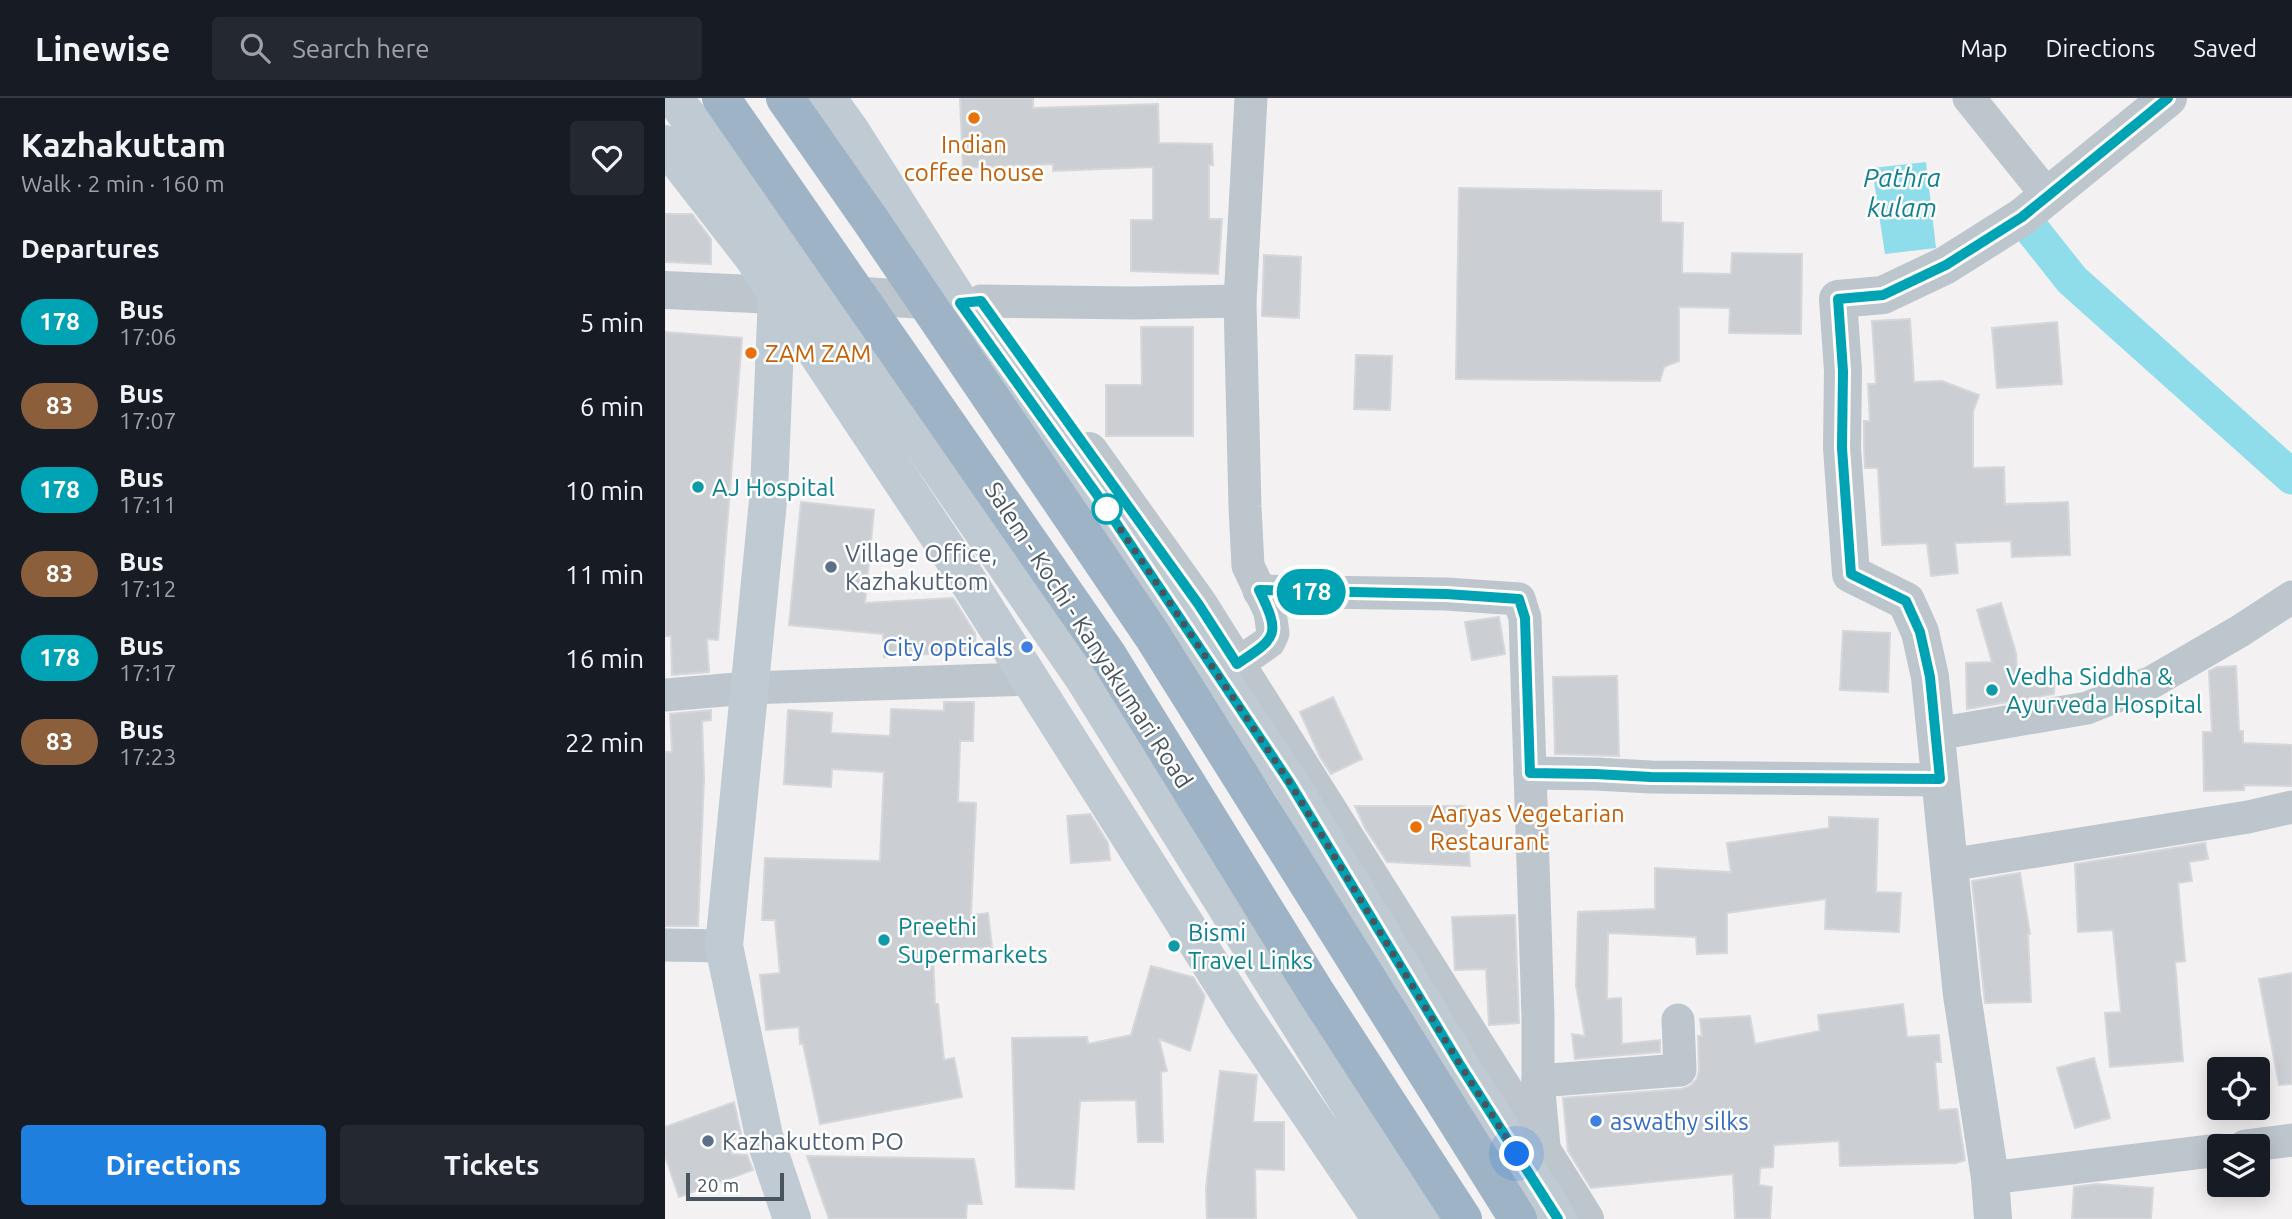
<!DOCTYPE html>
<html lang="en">
<head>
<meta charset="utf-8">
<style>
	body { margin:0; font-family:Ubuntu,sans-serif; background:#242831; color:#f1f3f6; height:100vh; display:flex; flex-direction:column; font-size:26px; white-space:nowrap }
	* { box-sizing:border-box; margin:0 }
	p { font-size:23px; color:#9ea1a6 }
	.icon { flex:none; width:38px; height:38px; fill:none; stroke:currentColor; stroke-width:2; stroke-linecap:round; stroke-linejoin:round }
	.map { position:relative; flex:1; overflow:hidden }
	.side { display:flex; flex-direction:column; background:#171b24; width:665px }
	.side>* { flex:none }
	.badge { padding:0 14px; border-radius:23px; font-size:24px; line-height:46px }
	.tools { position:absolute; left:1542px; top:959px; display:grid; gap:14px }
	.tools a { display:grid; place-items:center; width:63px; height:63px; border-radius:7px; background:#171b24; box-shadow:0 4px 18px #0003; font-size:35px }
	.scale { position:absolute; left:21px; bottom:18px; width:98px; box-sizing:border-box; padding-left:7px; border:4px solid #49555e; border-top:0; font-size:19px; line-height:24px; white-space:nowrap; color:#49555e; -webkit-text-stroke:5px #fff; paint-order:stroke }
	.you { position:absolute; width:35px; height:35px; margin:-18px; border:5px solid #fff; border-radius:50%; background:#1a73e8; box-shadow:0 0 0 10px #1a73e833 }
	.map>.badge { position:absolute; translate:-50% -50%; box-shadow:0 0 0 4px #fff }
	h2 { padding:0 21px; font-size:26px; line-height:63px }
	.round { display:grid; place-items:center; flex:none; width:74px; height:74px; border-radius:7px; background:#242831 }
	.overview { display:flex; align-items:center; justify-content:space-between; height:119px; padding:0 21px }
	h1 { font-size:33px; font-weight:700; line-height:52px }
	.primary-button { display:flex; gap:14px; margin-top:auto; padding:14px 21px }
	.primary-button a { flex:1; height:80px; border-radius:7px; background:#1e7fdf; color:#fff; font-size:28px; font-weight:700; line-height:80px; text-align:center }
	.primary-button a+a { background:#242831; color:#f1f3f6 }
	ul { padding:0; list-style:none }
	li { display:flex; align-items:center; gap:21px; height:84px; padding:0 21px }
	li div { flex:1 }
	li b { display:block; font-size:26px }
	li em { font-style:normal }
	li .badge { min-width:77px; font-weight:700; text-align:center }
	header { display:flex; align-items:center; gap:42px; box-sizing:border-box; height:98px; padding:0 35px; background:#171b24; border-bottom:2px solid #363941 }
	header strong { font-size:33px }
	nav { display:flex; gap:38px; margin-inline-start:auto; font-size:24px }
	.search { width:490px; height:63px; background:#242831; display:flex; align-items:center; gap:18px; box-sizing:border-box; padding:0 24px; border-radius:7px; color:#9ea1a6; font-size:26px }
	main { display:flex; flex:1; min-height:0 }
	.map>svg:first-child { display:block }
	.water { fill:#8fddea }
	.lines { fill:none; stroke-linecap:round; stroke-linejoin:round }
	.canal { stroke:#8fddea; stroke-width:35 }
	.building { fill:#cbced3; stroke:#d5d7dc; stroke-width:2 }
	.minor { stroke:#bdc6cd; stroke-width:33 }
	.tertiary { stroke:#bdc6cd; stroke-width:38 }
	.secondary { stroke:#bfcad3; stroke-width:38 }
	.trunk { stroke:#9eb4c6; stroke-width:38 }
	.line-casing { stroke:#fff; stroke-width:16 }
	.line { stroke:#00a3b4; stroke-width:10 }
	.walk { stroke:#49555e; stroke-width:7; stroke-dasharray:0 12.6 }
	.food-dot { fill:#e8710a; stroke:#fff; stroke-width:2.5 }
	.culture-dot { fill:#0f9aa8; stroke:#fff; stroke-width:2.5 }
	.stop-dot { fill:#fff; stroke:#00a3b4; stroke-width:3.5 }
	.service-dot { fill:#5c6f8a; stroke:#fff; stroke-width:2.5 }
	.shop-dot { fill:#3f7fe0; stroke:#fff; stroke-width:2.5 }
	.labels { text-anchor:middle; dominant-baseline:central; stroke-width:5; stroke-linejoin:round; paint-order:stroke }
	.food-label { font-size:24px; fill:#c56008; stroke:#fff; text-anchor:start }
	.culture-label { font-size:24px; fill:#0d838f; stroke:#fff; text-anchor:start }
	.service-label { font-size:24px; fill:#4e5e75; stroke:#fff; text-anchor:start }
	.street-label { font-size:24px; fill:#49555e; stroke:#fff }
	.shop-label { font-size:24px; fill:#366cbe; stroke:#fff; text-anchor:end }
	.water-label { font-size:26px; font-style:italic; fill:#108092; stroke:#fff }
</style>
</head>
<body>
<header>
<strong>Linewise</strong>
<div class="search"><svg class="icon" aria-label="search" viewBox="0 0 24 24"><circle cx="10" cy="10" r="6"/><path d="M15 15l6 6"/></svg>Search here</div>
<nav><a>Map</a><a>Directions</a><a>Saved</a></nav>
</header>
<main>
<section class="side">
<div class="overview"><div><h1>Kazhakuttam</h1><p>Walk · 2 min · 160 m</p></div><a class="round"><svg class="icon" aria-label="heart" viewBox="0 0 24 24"><path d="M12 20l-8-8c-3-5 5-10 8-4 3-6 11-1 8 4z"/></svg></a></div>
<h2>Departures</h2>
<ul>
<li><span class="badge" style="background:#00a3b4;color:#fff">178</span><div><b>Bus</b><p>17:06</p></div><em>5 min</em></li>
<li><span class="badge" style="background:#8b5e3c;color:#fff">83</span><div><b>Bus</b><p>17:07</p></div><em>6 min</em></li>
<li><span class="badge" style="background:#00a3b4;color:#fff">178</span><div><b>Bus</b><p>17:11</p></div><em>10 min</em></li>
<li><span class="badge" style="background:#8b5e3c;color:#fff">83</span><div><b>Bus</b><p>17:12</p></div><em>11 min</em></li>
<li><span class="badge" style="background:#00a3b4;color:#fff">178</span><div><b>Bus</b><p>17:17</p></div><em>16 min</em></li>
<li><span class="badge" style="background:#8b5e3c;color:#fff">83</span><div><b>Bus</b><p>17:23</p></div><em>22 min</em></li>
</ul>
<div class="primary-button"><a>Directions</a><a>Tickets</a></div>
</section>
<div class="map">
<svg width="1627" height="1121" viewBox="0 0 1627 1121">
	<rect width="100%" height="100%" fill="#f3f1f1"/>
	<polygon class="water" points="1261,64 1271,150 1220,156 1207,70"/>
	<g class="lines">
		<polyline class="canal" points="1357,119 1407,182 1627,379"/>
	</g>
	<g class="building">
		<polygon points="295,0 368,0 368,10 493,6 494,45 547,46 548,67 544,67 544,121 557,121 553,176 466,173 466,122 488,122 488,69 388,73 388,66 298,70"/>
		<polygon points="794,90 996,93 996,124 1018,125 1017,175 1066,176 1067,155 1137,156 1136,236 1064,235 1065,210 1014,209 1014,263 999,269 995,283 791,281"/>
		<polygon points="0,116 27,116 46,141 46,166 0,164"/>
		<polygon points="599,157 636,159 634,220 597,218"/>
		<polygon points="1245,221 1249,284 1277,283 1314,297 1308,314 1308,370 1339,369 1340,406 1403,404 1405,457 1347,459 1346,443 1290,445 1293,475 1266,478 1262,445 1217,447 1213,370 1200,370 1199,349 1199,323 1205,323 1203,286 1211,286 1207,223"/>
		<polygon points="1392,224 1397,286 1332,290 1327,230"/>
		<polygon points="476,229 528,229 528,338 441,338 441,287 477,287"/>
		<polygon points="0,234 77,240 53,542 42,541 44,574 7,577 6,538 0,538"/>
		<polygon points="691,257 727,258 725,312 689,311"/>
		<polygon points="136,404 209,412 200,505 288,500 310,535 311,553 219,559 218,536 124,527"/>
		<polygon points="1336,505 1351,555 1352,574 1390,574 1389,596 1302,611 1301,565 1327,564 1312,512"/>
		<polygon points="834,519 840,556 807,562 800,524"/>
		<polygon points="1178,533 1225,535 1223,594 1175,592"/>
		<polygon points="1571,568 1574,633 1578,633 1578,645 1627,647 1627,688 1579,687 1579,692 1539,693 1538,634 1547,634 1544,573 1552,569"/>
		<polygon points="952,578 954,658 890,656 888,579"/>
		<polygon points="668,599 697,661 666,676 655,659 635,614"/>
		<polygon points="279,604 309,604 308,643 295,643 293,704 311,705 306,817 323,815 327,849 268,854 270,906 273,906 279,962 289,960 297,999 155,1026 138,946 135,946 134,929 101,932 95,877 115,875 110,822 97,822 100,760 215,763 219,674 167,671 166,689 119,686 123,612 167,615 166,635 225,638 226,611 279,613"/>
		<polygon points="46,612 46,622 37,623 39,680 33,828 0,828 0,654 7,654 5,616"/>
		<polygon points="690,708 800,708 805,768 722,764 700,730"/>
		<polygon points="425,716 443,745 445,762 406,765 402,718"/>
		<polygon points="1164,719 1213,721 1211,794 1236,795 1234,834 1160,831 1161,801 1062,815 1062,855 1032,856 1031,839 943,835 942,901 956,900 957,946 995,942 995,954 910,961 907,936 920,938 911,887 913,814 990,811 990,770 1066,774 1062,745 1164,730"/>
		<polygon points="1540,745 1543,761 1524,764 1527,783 1513,785 1520,863 1510,864 1518,963 1445,969 1440,915 1456,914 1448,832 1413,834 1410,766"/>
		<polygon points="1355,775 1365,836 1363,836 1366,904 1320,905 1307,783"/>
		<polygon points="850,817 854,925 824,927 821,871 790,872 787,819"/>
		<polygon points="486,868 528,879 540,898 525,953 494,941 502,973 496,974 498,1044 473,1044 471,1002 415,1003 409,1091 351,1089 347,940 422,939 423,946 466,937"/>
		<polygon points="1627,875 1627,986 1614,987 1594,881"/>
		<polygon points="1238,906 1242,939 1274,937 1276,964 1270,964 1274,1012 1292,1011 1300,1062 1291,1065 1175,1068 1174,1043 1109,1047 1108,1069 1095,1070 1094,1087 1107,1089 1105,1121 1070,1121 1068,1076 926,1090 903,1053 898,1000 1016,991 1025,988 1032,981 1034,972 1033,938 1037,938 1035,921 1085,918 1090,946 1155,933 1153,917"/>
		<polygon points="1429,960 1445,1020 1410,1030 1392,970"/>
		<polygon points="555,973 592,977 588,1024 619,1024 619,1072 590,1071 591,1121 542,1121 541,1090"/>
		<polygon points="69,1004 77,1040 65,1042 67,1056 82,1057 88,1072 14,1099 0,1058 0,1029"/>
		<polygon points="142,1058 309,1061 317,1106 302,1106 301,1121 164,1121"/>
		<polygon points="1431,1086 1488,1090 1486,1121 1407,1121 1409,1089"/>
	</g>
	<g class="lines">
		<g class="minor">
			<polyline points="1304,0 1382,97"/>
			<polyline points="316,203 469,205 575,203"/>
			<polyline points="594,493 781,496 854,501 860,520 873,918 873,983 880,1059"/>
			<polyline points="572,566 604,544 608,535 605,514 583,468 580,409 575,203 586,0"/>
			<polyline points="0,597 83,590 365,581"/>
			<polyline points="1271,636 1422,610 1487,584 1575,533 1627,499"/>
			<polyline points="865,675 930,676 986,679 1275,682"/>
			<polyline points="1284,767 1583,719 1627,709"/>
			<polyline points="0,847 59,848"/>
			<polyline points="873,983 1015,972 1013,922"/>
			<polyline points="1580,1048 1627,1042"/>
			<polyline points="1325,1080 1554,1052"/>
		</g>
		<g class="tertiary">
			<polyline points="0,192 112,197 154,195 288,204"/>
			<polyline points="424,353 534,507 920,1121"/>
			<polyline points="1328,1121 1325,1080 1297,897 1265,579 1255,534 1241,503 1186,476 1177,350 1178,273 1173,201 1218,197 1281,167 1357,119 1503,0"/>
		</g>
		<g class="secondary">
			<polyline points="9,0 138,172 418,579 756,1121"/>
			<polyline points="162,0 185,32 295,205 433,398 625,685 797,970 893,1121"/>
			<polyline points="0,46 88,159 294,469 579,919 716,1121"/>
			<polyline points="112,197 104,393 59,848 99,1038 127,1121"/>
		</g>
		<g class="trunk">
			<polyline points="56,0 442,556 650,893 798,1121"/>
			<polyline points="120,0 206,123 487,537 853,1121"/>
		</g>
	</g>
	<g class="lines">
		<g class="line-casing">
			<path id="line" d="M893,1121L797,970L625,685L433,398L295,205L316,203L534,507L572,566C611,540 617,538 594,492L781,496L854,501L860,520L865,675L930,676L986,679L1275,681L1265,579L1255,534L1241,503L1186,476L1177,350L1178,273L1173,201L1218,197L1281,167L1357,119L1503,0"/>
		</g>
		<use href="#line" class="line"/>
		<polyline class="walk" points="442,411 625,685 797,970 852,1056"/>
	</g>
	<g class="food-dot">
		<circle cx="309" cy="20" r="7"/>
		<circle cx="86" cy="255" r="7"/>
		<circle cx="751" cy="729" r="7"/>
	</g>
	<g class="culture-dot">
		<circle cx="33" cy="389" r="7"/>
		<circle cx="1327" cy="592" r="7"/>
		<circle cx="219" cy="842" r="7"/>
		<circle cx="509" cy="848" r="7"/>
	</g>
	<circle class="stop-dot" cx="442" cy="411" r="14"/>
	<g class="service-dot">
		<circle cx="166" cy="469" r="7"/>
		<circle cx="43" cy="1043" r="7"/>
	</g>
	<g class="shop-dot">
		<circle cx="362" cy="549" r="7"/>
		<circle cx="931" cy="1023" r="7"/>
	</g>
	<g class="labels">
		<g class="food-label">
			<text x="309" y="46" text-anchor="middle">Indian<tspan x="309" dy="28">coffee house</tspan></text>
			<text x="100" y="255">ZAM ZAM</text>
			<text x="765" y="715">Aaryas Vegetarian<tspan x="765" dy="28">Restaurant</tspan></text>
		</g>
		<g class="culture-label">
			<text x="47" y="389">AJ Hospital</text>
			<text x="1341" y="578">Vedha Siddha &amp;<tspan x="1341" dy="28">Ayurveda Hospital</tspan></text>
			<text x="233" y="828">Preethi<tspan x="233" dy="28">Supermarkets</tspan></text>
			<text x="523" y="834">Bismi<tspan x="523" dy="28">Travel Links</tspan></text>
		</g>
		<g class="service-label">
			<text x="180" y="455">Village Office,<tspan x="180" dy="28">Kazhakuttom</tspan></text>
			<text x="57" y="1043">Kazhakuttom PO</text>
		</g>
		<g class="street-label">
			<text transform="translate(424 537) rotate(57)">Salem - Kochi - Kanyakumari Road</text>
		</g>
		<g class="shop-label">
			<text x="348" y="549">City opticals</text>
			<text x="945" y="1023" text-anchor="start">aswathy silks</text>
		</g>
		<g class="water-label">
			<text x="1237" y="79">Pathra<tspan x="1237" dy="30">kulam</tspan></text>
		</g>
	</g>
</svg>
<div class="tools">
<a><svg class="icon" aria-label="locate" viewBox="0 0 24 24"><circle cx="12" cy="12" r="6"/><path d="M12 2v4M12 18v4M2 12h4M18 12h4"/></svg></a>
<a><svg class="icon" aria-label="layers" viewBox="0 0 24 24"><path d="M12 4l9 5-9 5-9-5zM3 14l9 5 9-5"/></svg></a>
</div>
<div class="scale">20 m</div>
<div class="you" style="left:852px;top:1056px"></div>
<b class="badge" style="left:646px;top:494px;background:#00a3b4;color:#fff">178</b>
</div>
</main>
</body>
</html>
